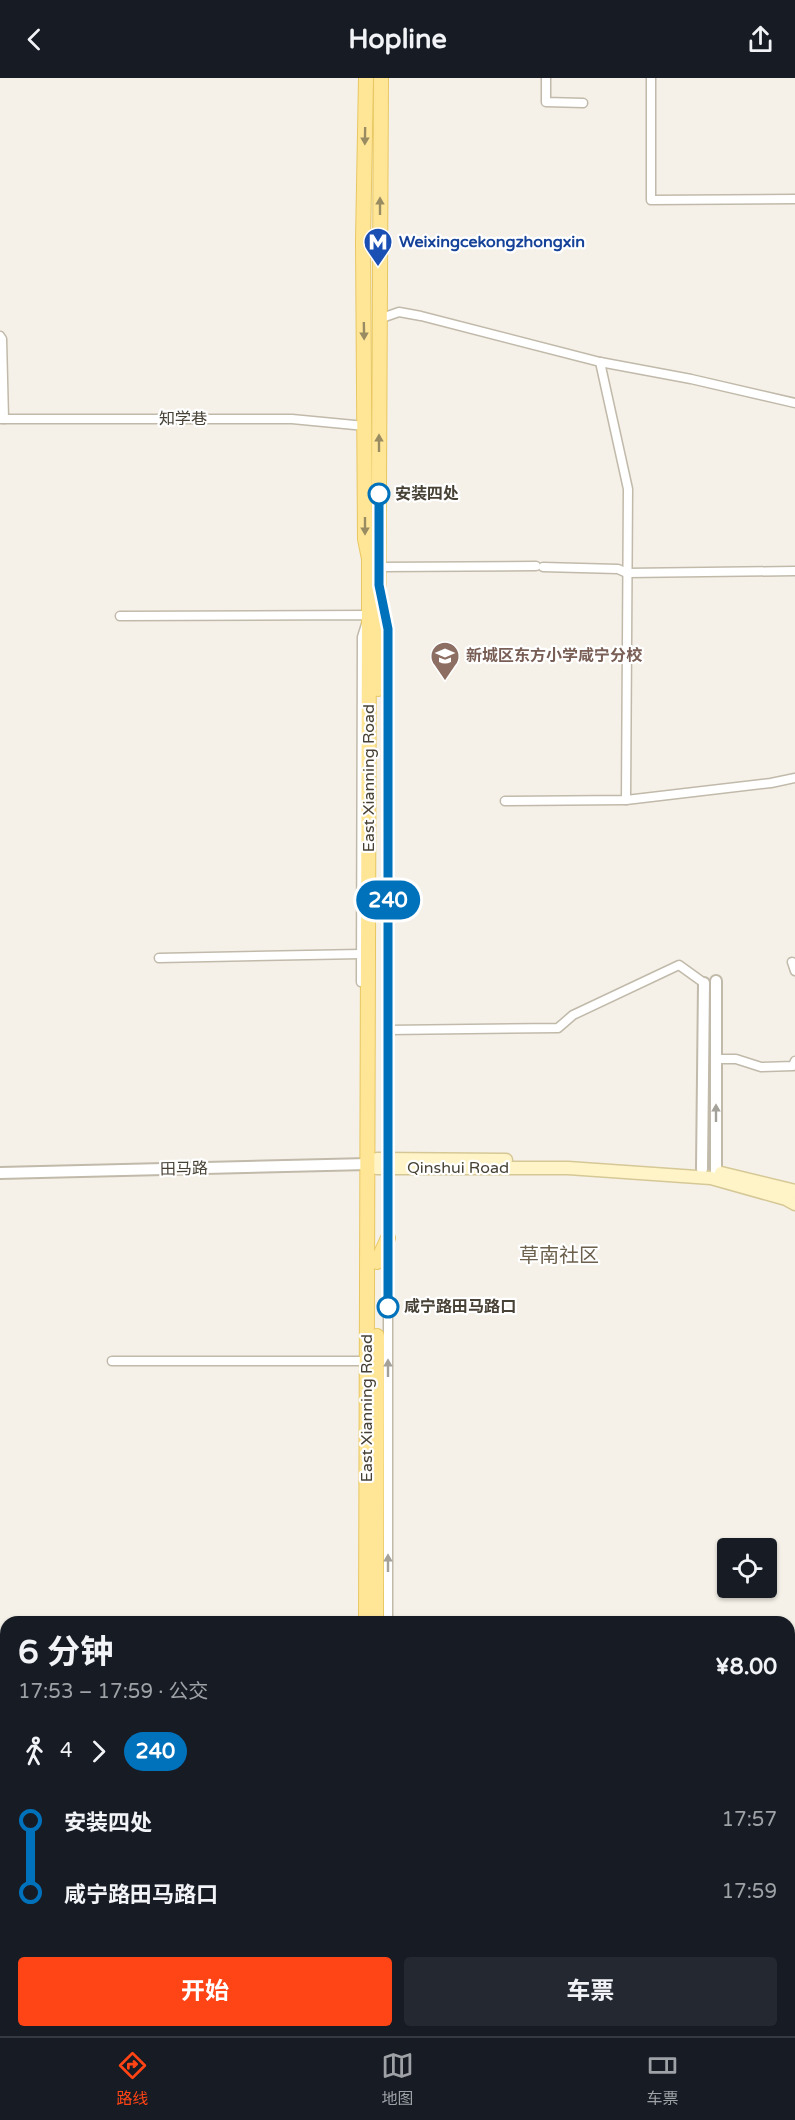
<!DOCTYPE html>
<html lang="zh">
<head>
<meta charset="utf-8">
<style>
	body { margin:0; font-family:"Varela Round","Noto Sans SC",sans-serif; background:#242831; color:#f1f3f6; height:100vh; display:flex; flex-direction:column; font-size:22px; white-space:nowrap }
	* { box-sizing:border-box; margin:0 }
	p { font-size:20px; color:#9ea1a6 }
	.icon { flex:none; width:33px; height:33px; fill:none; stroke:currentColor; stroke-width:2; stroke-linecap:round; stroke-linejoin:round }
	.map { position:relative; flex:1; overflow:hidden }
	.drawer { position:absolute; left:0px; top:1538px; width:795px; height:422px; display:flex; flex-direction:column; background:#171b24; border-radius:18px 18px 0 0; box-shadow:0 2px 4px #0004 }
	.drawer>* { flex:none }
	.badge { padding:0 12px; border-radius:20px; font-size:21px; line-height:39px }
	.fabs { position:absolute; left:717px; top:1460px; display:grid; gap:12px }
	.fabs a { display:grid; place-items:center; width:60px; height:60px; border-radius:6px; background:#171b24; box-shadow:0 2px 4px #0004; font-size:30px }
	.map>.badge { position:absolute; translate:-50% -50%; box-shadow:0 0 0 3px #fff }
	.legs { display:flex; align-items:center; gap:9px; height:66px; padding:0 18px; font-size:20px }
	.legs p { margin-inline-start:auto }
	.summary { display:flex; align-items:center; justify-content:space-between; height:102px; padding:0 18px }
	h1 { font-size:33px; font-weight:700; line-height:45px }
	.action { display:flex; gap:12px; margin-top:auto; padding:12px 18px }
	.action a { flex:1; height:69px; border-radius:6px; background:#ff4415; color:#fff; font-size:24px; font-weight:700; line-height:69px; text-align:center }
	.action a+a { background:#242831; color:#f1f3f6 }
	ul { padding:0 18px; list-style:none }
	li { display:flex; align-items:center; gap:21px; height:72px; font-size:22px }
	li i { display:grid; place-items:center; width:9px; height:100%; margin:0 8px; background:currentColor }
	li i::after { content:''; width:15px; height:15px; margin:-8px; border:4px solid; border-radius:50%; background:#171b24 }
	li p { margin-inline-start:auto }
	li:first-child i { background:linear-gradient(#0000 50%,currentColor 0) }
	li:last-child i { background:linear-gradient(currentColor 50%,#0000 0) }
	header { display:flex; justify-content:space-between; align-items:center; height:78px; padding:0 18px; background:#171b24; font-size:27px; font-weight:700 }
	.menu { display:flex; justify-content:space-around; align-items:center; height:84px; border-top:2px solid #363941; background:#171b24; font-size:16px; color:#9ea1a6 }
	.menu a { display:grid; justify-items:center; gap:3px }
	.menu .active { color:#ff4415 }
	.map>svg:first-child { display:block }
	.lines { fill:none; stroke-linecap:round; stroke-linejoin:round }
	.minor-casing { stroke:#c1baaa; stroke-width:11 }
	.tertiary-casing { stroke:#c1baaa; stroke-width:14 }
	.secondary-casing { stroke:#d6c896; stroke-width:15 }
	.primary-casing { stroke:#e8c762; stroke-width:16 }
	.minor { stroke:#fff; stroke-width:8 }
	.tertiary { stroke:#fff; stroke-width:10 }
	.secondary { stroke:#fff4c8; stroke-width:12 }
	.primary { stroke:#ffe697; stroke-width:14 }
	.oneway { fill:#9a8c62 }
	.oneway2 { fill:#a4a09a }
	.line-1-casing { stroke:#fff; stroke-width:14 }
	.line-1 { stroke:#0072bc; stroke-width:9 }
	.stop-1-dot { fill:#fff; stroke:#0072bc; stroke-width:3 }
	.labels { text-anchor:middle; dominant-baseline:central; stroke-width:4.5; stroke-linejoin:round; paint-order:stroke }
	.transit-label { font-size:16px; font-weight:bold; fill:#164399; stroke:#fff; text-anchor:start }
	.street-label { font-size:16px; fill:#484236; stroke:#fff }
	.stop-label { font-size:16px; font-weight:bold; fill:#484236; stroke:#fff; text-anchor:start }
	.education-label { font-size:16px; font-weight:bold; fill:#785e54; stroke:#fff; text-anchor:start }
	.quarter-label { font-size:20px; fill:#6c614d; stroke:#fff }
</style>
</head>
<body>
<header><svg class="icon" aria-label="back" viewBox="0 0 24 24"><path d="M15 5l-7 7 7 7"/></svg>Hopline<svg class="icon" aria-label="share" viewBox="0 0 24 24"><path d="M12 15V3M7 8l5-5 5 5M5 13v7h14v-7"/></svg></header>
<div class="map">
<svg width="795" height="1958" viewBox="0 0 795 1958">
	<rect width="100%" height="100%" fill="#f5f1e8"/>
	<g class="lines">
		<g class="minor-casing">
			<g id="minor">
				<polyline points="546,0 546,24 583,25"/>
				<polyline points="651,0 651,122 795,121"/>
				<polyline points="379,241 399,234 421,238 600,284 691,301 795,325"/>
				<polyline points="0,258 2,261 4,341"/>
				<polyline points="600,284 628,411 626,722"/>
				<polyline points="0,341 292,341 365,348"/>
				<polyline points="379,489 536,488"/>
				<polyline points="543,489 618,491 627,495 795,493"/>
				<polyline points="383,525 388,551 388,1544"/>
				<polyline points="120,538 369,537 362,559 361,904"/>
				<polyline points="505,723 626,722 771,705 795,700"/>
				<polyline points="159,880 361,876"/>
				<polyline points="792,884 795,893"/>
				<polyline points="388,952 558,950 573,937 679,887 704,905"/>
				<polyline points="716,981 736,981 761,989 793,988 795,983"/>
				<polyline points="112,1283 361,1283"/>
				<polyline points="0,1593 6,1594"/>
				<polyline points="789,1607 795,1604"/>
				<polyline points="0,1799 6,1796"/>
				<polyline points="69,1958 70,1953"/>
				<polyline points="387,1958 387,1953"/>
			</g>
		</g>
		<g class="tertiary-casing">
			<g id="tertiary">
				<polyline points="716,903 716,1094"/>
				<polyline points="702,1091 704,905"/>
				<polyline points="0,1095 368,1086"/>
			</g>
		</g>
		<g class="secondary-casing">
			<g id="secondary">
				<polyline points="368,1086 377,1090 568,1090 711,1100 786,1121 795,1126"/>
				<polyline points="368,1086 377,1081 506,1082"/>
				<polyline points="721,1095 795,1113"/>
			</g>
		</g>
		<g class="primary-casing">
			<g id="primary">
				<polyline points="378,611 381,0"/>
				<polyline points="377,1184 388,1160"/>
				<polyline points="366,1544 369,537 369,481 365,461 363,163 366,0"/>
				<polyline points="376,1544 377,1258"/>
				<polyline points="377,1953 377,1958"/>
				<polyline points="366,1958 366,1953"/>
			</g>
		</g>
		<use href="#minor" class="minor"/>
		<use href="#tertiary" class="tertiary"/>
		<use href="#secondary" class="secondary"/>
		<use href="#primary" class="primary"/>
	</g>
	<defs><path id="oneway-solid" d="M-6-.8H1V-3.2L6.5 0L1 3.2V.8H-6Z" transform="scale(1.5)"/></defs>
	<g class="oneway">
		<use href="#oneway-solid" transform="translate(365 58) rotate(91)"/>
		<use href="#oneway-solid" transform="translate(380 128) rotate(-90)"/>
		<use href="#oneway-solid" transform="translate(364 253) rotate(89)"/>
		<use href="#oneway-solid" transform="translate(379 365) rotate(-90)"/>
		<use href="#oneway-solid" transform="translate(365 448) rotate(90)"/>
	</g>
	<g class="oneway2">
		<use href="#oneway-solid" transform="translate(716 1035) rotate(-90)"/>
		<use href="#oneway-solid" transform="translate(388 1290) rotate(-90)"/>
		<use href="#oneway-solid" transform="translate(388 1485) rotate(-90)"/>
	</g>
	<g class="lines">
		<g class="line-1-casing">
			<polyline id="line-1" points="379,416 379,507 388,551 388,1229"/>
		</g>
		<use href="#line-1" class="line-1"/>
	</g>
	<defs>
		<g id="metro-pin" transform="scale(1.5)"><path d="M0 17L-7.5 6A9.5 9.5 0 1 1 7.5 6Z" fill="#1a4fb4" stroke="#fff"/><path d="M-5.5 5V-5H-3L0 0L3-5H5.5V5H3V-.5L0 4L-3-.5V5Z" fill="#fff"/></g>
		<g id="school-pin" transform="scale(1.5)"><path d="M0 17L-7.5 6A9.5 9.5 0 1 1 7.5 6Z" fill="#8d6e63" stroke="#fff"/><path d="M0-5L7-2L0 1L-7-2ZM-4 1L0 2.5L4 1V4Q0 6-4 4Z" fill="#fff"/></g>
	</defs>
	<g fill-rule="evenodd">
		<use href="#metro-pin" x="378" y="164"/>
		<use href="#school-pin" x="445" y="578"/>
	</g>
	<g class="stop-1-dot">
		<circle cx="379" cy="416" r="10"/>
		<circle cx="388" cy="1229" r="10"/>
	</g>
	<g class="labels">
		<g class="transit-label">
			<text x="399" y="164">Weixingcekongzhongxin</text>
		</g>
		<g class="street-label">
			<text x="183" y="341">知学巷</text>
			<text transform="translate(369 700) rotate(-90)">East Xianning Road</text>
			<text x="458" y="1090">Qinshui Road</text>
			<text transform="translate(184 1091) rotate(-1)">田马路</text>
			<text transform="translate(367 1330) rotate(-90)">East Xianning Road</text>
		</g>
		<g class="stop-label">
			<text x="395" y="416">安装四处</text>
			<text x="404" y="1229">咸宁路田马路口</text>
		</g>
		<g class="education-label">
			<text x="466" y="578">新城区东方小学咸宁分校</text>
		</g>
		<g class="quarter-label">
			<text x="559" y="1178">草南社区</text>
		</g>
	</g>
</svg>
<div class="fabs">
<a><svg class="icon" aria-label="locate" viewBox="0 0 24 24"><circle cx="12" cy="12" r="6"/><path d="M12 2v4M12 18v4M2 12h4M18 12h4"/></svg></a>
</div>
<b class="badge" style="left:388px;top:822px;background:#0072bc;color:#fff">240</b>
<section class="drawer">
<div class="summary"><div><h1>6 分钟</h1><p>17:53 – 17:59 · 公交</p></div><b>¥8.00</b></div>
<div class="legs"><svg class="icon" aria-label="walk" viewBox="0 0 24 24"><circle cx="13" cy="4" r="2"/><path d="M13 8l-2 6 4 7M11 14l-3 7M7 12l3-4h3l4 4"/></svg>4<svg class="icon" aria-label="forward" viewBox="0 0 24 24"><path d="M9 5l7 7-7 7"/></svg><b class="badge" style="background:#0072bc;color:#fff">240</b></div>
<ul>
<li><i style="color:#0072bc"></i><b>安装四处</b><p>17:57</p></li>
<li><i style="color:#0072bc"></i><b>咸宁路田马路口</b><p>17:59</p></li>
</ul>
<div class="action"><a>开始</a><a>车票</a></div>
</section>
</div>
<nav class="menu">
<a class="active"><svg class="icon" aria-label="directions" viewBox="0 0 24 24"><path d="M12 3l9 9-9 9-9-9zM9 14v-3h6M13 9l2 2-2 2"/></svg>路线</a>
<a><svg class="icon" aria-label="map" viewBox="0 0 24 24"><path d="M3 6l6-2 6 2 6-2v14l-6 2-6-2-6 2zM9 4v14M15 6v14"/></svg>地图</a>
<a><svg class="icon" aria-label="tickets" viewBox="0 0 24 24"><path d="M3 7h18v10H3zM15 7v10"/></svg>车票</a>
</nav>
</body>
</html>
